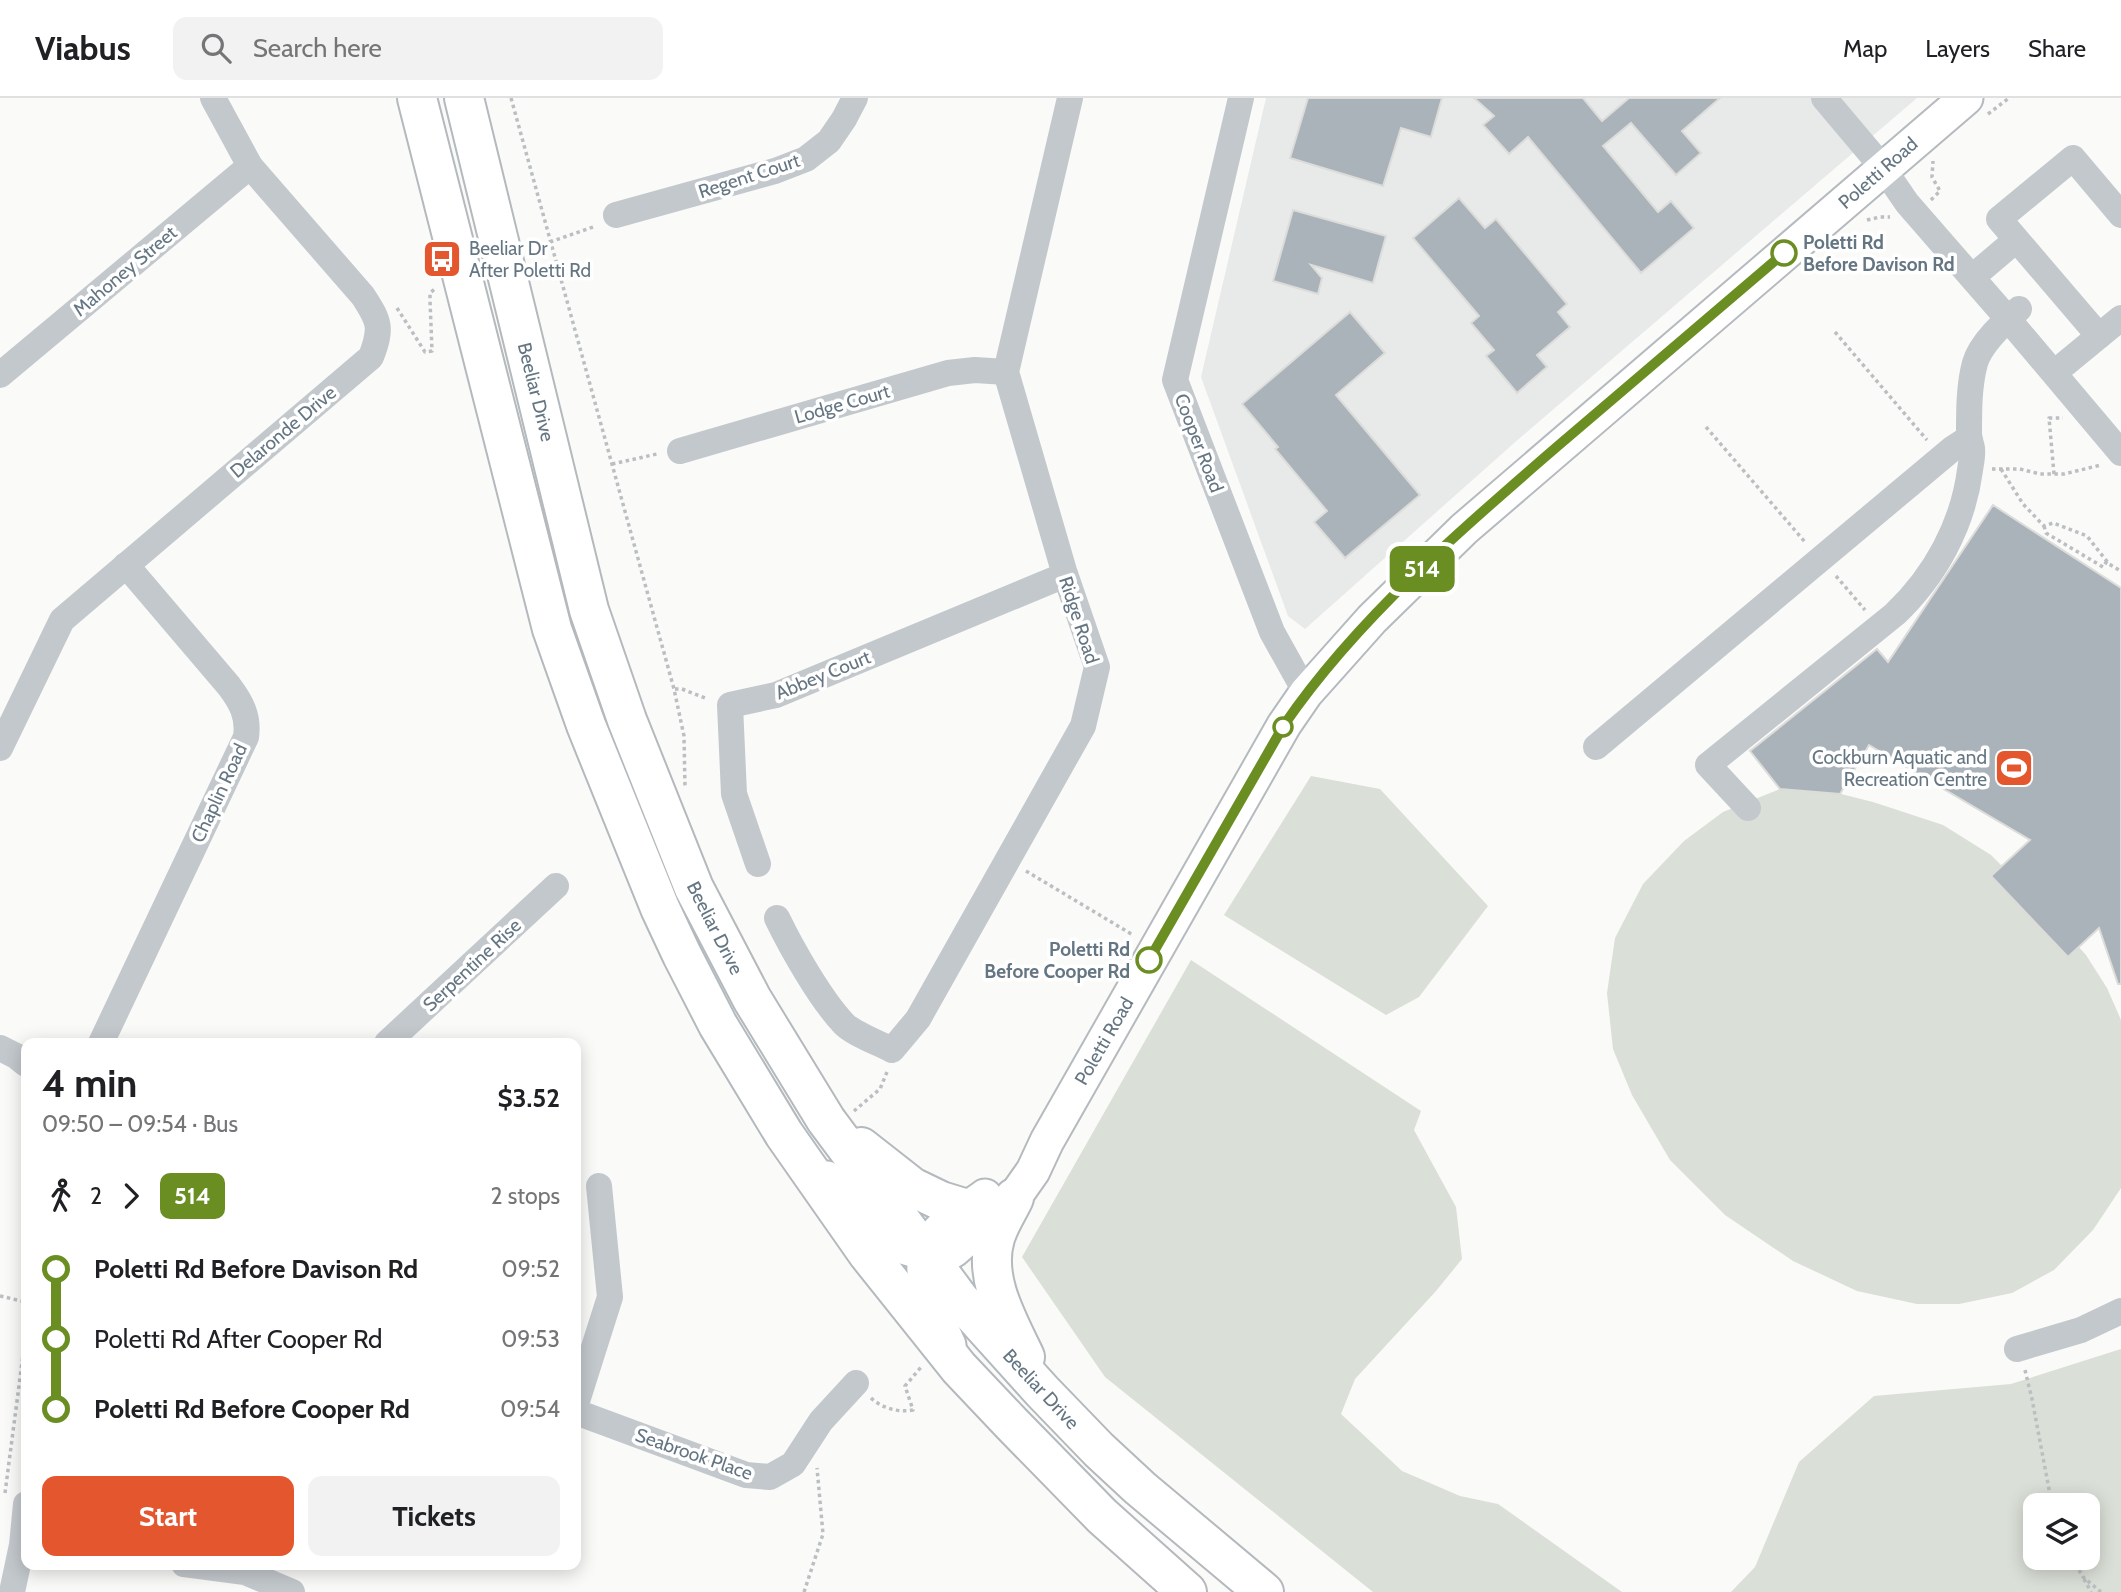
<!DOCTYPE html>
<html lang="en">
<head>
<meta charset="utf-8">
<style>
	body { margin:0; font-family:Cabin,sans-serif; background:#f2f2f2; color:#202124; height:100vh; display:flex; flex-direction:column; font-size:26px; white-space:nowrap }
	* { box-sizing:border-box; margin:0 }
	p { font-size:23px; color:#757577 }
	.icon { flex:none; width:38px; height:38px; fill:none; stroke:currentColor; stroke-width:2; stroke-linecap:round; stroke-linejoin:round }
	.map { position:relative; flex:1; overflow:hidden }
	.sheet { position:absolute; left:21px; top:940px; width:560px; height:532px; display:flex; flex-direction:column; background:#fff; border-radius:14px; box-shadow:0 4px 18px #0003 }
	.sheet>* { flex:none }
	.badge { padding:0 14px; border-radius:10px; font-size:24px; line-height:46px }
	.fabs { position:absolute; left:2023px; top:1395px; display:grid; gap:14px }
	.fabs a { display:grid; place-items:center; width:77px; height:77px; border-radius:14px; background:#fff; box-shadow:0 4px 18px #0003; font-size:35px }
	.map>.badge { position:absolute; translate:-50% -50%; box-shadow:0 0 0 4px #fff }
	.legs { display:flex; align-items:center; gap:10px; height:77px; padding:0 21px; font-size:23px }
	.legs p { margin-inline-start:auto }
	.headline { display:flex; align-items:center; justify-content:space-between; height:119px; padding:0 21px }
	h1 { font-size:38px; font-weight:700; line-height:52px }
	.cta { display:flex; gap:14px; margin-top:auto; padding:14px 21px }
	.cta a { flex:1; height:80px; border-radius:14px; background:#e4572e; color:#fff; font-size:28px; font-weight:700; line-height:80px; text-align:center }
	.cta a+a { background:#f2f2f2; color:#202124 }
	ul { padding:0 21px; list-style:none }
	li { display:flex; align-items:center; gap:24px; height:70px; font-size:26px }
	li i { display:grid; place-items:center; width:10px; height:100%; margin:0 9px; background:currentColor }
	li i::after { content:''; width:18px; height:18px; margin:-9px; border:5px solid; border-radius:50%; background:#fff }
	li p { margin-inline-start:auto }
	li:first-child i { background:linear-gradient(#0000 50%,currentColor 0) }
	li:last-child i { background:linear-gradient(currentColor 50%,#0000 0) }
	header { display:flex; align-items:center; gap:42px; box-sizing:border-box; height:98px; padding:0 35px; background:#fff; border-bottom:2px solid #e0e0e0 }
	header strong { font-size:33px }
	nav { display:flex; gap:38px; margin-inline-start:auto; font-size:24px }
	.search { width:490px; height:63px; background:#f2f2f2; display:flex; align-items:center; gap:18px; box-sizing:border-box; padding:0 24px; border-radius:14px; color:#757577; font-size:26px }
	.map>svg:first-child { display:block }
	.built { fill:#e8e9e9 }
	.green { fill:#dadfd7; fill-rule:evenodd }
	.building { fill:#aab3b9; stroke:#dcdcda; stroke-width:2 }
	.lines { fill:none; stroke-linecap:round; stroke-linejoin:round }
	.major-casing { stroke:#b5babe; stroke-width:37 }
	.highway-casing { stroke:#b4b9bd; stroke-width:42 }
	.path { stroke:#bbbfc2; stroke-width:3.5; stroke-dasharray:3.5 3.5; stroke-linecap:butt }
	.minor { stroke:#c3c8cc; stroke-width:26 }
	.major { stroke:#fff; stroke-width:33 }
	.highway { stroke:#fff; stroke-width:38 }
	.line-1-casing { stroke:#fff; stroke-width:16 }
	.line-1 { stroke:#6b8e23; stroke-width:10 }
	.stop-1-dot { fill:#fff; stroke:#6b8e23; stroke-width:3.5 }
	.labels { text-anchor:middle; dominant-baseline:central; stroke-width:7; stroke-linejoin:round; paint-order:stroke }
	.street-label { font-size:19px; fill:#657683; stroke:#fff }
	.stop-label { font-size:19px; font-weight:bold; fill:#657683; stroke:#fff; text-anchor:start }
	.poi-label { font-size:19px; fill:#657683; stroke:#fff; text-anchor:start }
</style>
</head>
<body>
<header>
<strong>Viabus</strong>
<div class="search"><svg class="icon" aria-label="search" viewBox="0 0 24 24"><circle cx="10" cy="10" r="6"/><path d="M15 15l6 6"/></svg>Search here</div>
<nav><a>Map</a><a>Layers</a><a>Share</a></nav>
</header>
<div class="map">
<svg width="2121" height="1494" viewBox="0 0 2121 1494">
	<rect width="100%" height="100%" fill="#fafaf8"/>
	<polygon class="built" points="1266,0 1917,0 1513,346 1305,531 1288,518 1201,279"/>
	<g class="green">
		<polygon points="1311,678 1380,691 1488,808 1419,899 1386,917 1224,817"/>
		<polygon points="1780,691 1841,696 1873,704 1943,727 1991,757 2037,803 2086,857 2107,890 2121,922 2121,1090 2093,1132 2054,1172 2012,1195 1959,1206 1917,1206 1857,1193 1793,1163 1725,1117 1670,1062 1632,997 1613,951 1607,895 1615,840 1643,786 1684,743 1723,714"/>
		<polygon points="1191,862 1421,1013 1414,1032 1456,1109 1462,1161 1436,1193 1355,1281 1341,1316 1402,1373 1460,1398 1498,1406 1622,1494 1373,1494 1105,1279 1022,1159"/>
		<path d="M2121,1251V1494H1731L1755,1469L1799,1364L1874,1298L2011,1286ZM2088,1407V1460H2035V1407Z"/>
	</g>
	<g class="building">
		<polygon points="1308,0 1442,0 1431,39 1401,30 1383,88 1290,60"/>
		<polygon points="1474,0 1583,0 1602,23 1629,0 1720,0 1682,33 1701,55 1676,77 1631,25 1603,48 1658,114 1671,103 1694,130 1641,175 1528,39 1509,56 1483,27 1494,18"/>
		<polygon points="1459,100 1485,130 1496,121 1567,206 1558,214 1570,229 1537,257 1547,269 1517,295 1486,258 1494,252 1471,225 1479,218 1413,140"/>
		<polygon points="1293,112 1386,138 1373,185 1311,167 1322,180 1318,196 1273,183"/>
		<polygon points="1350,214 1385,255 1336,297 1420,397 1345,460 1314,424 1327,413 1275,351 1278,349 1242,306"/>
		<polygon points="1993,407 2121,490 2121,886 2118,886 2099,830 2068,859 1991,778 2030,742 1869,647 1840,696 1780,691 1750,653 1877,551 1888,564"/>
	</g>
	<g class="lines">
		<g class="major-casing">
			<g id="major">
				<polyline points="827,1080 902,1149 937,1159 946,1157 954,1152 1014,1100 1033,1073 1047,1043 1284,627 1306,595 1372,521 1464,431 1966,0"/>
				<path d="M949,1247C934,1213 908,1167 937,1135C950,1120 969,1110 985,1098"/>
			</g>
		</g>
		<g class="highway-casing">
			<g id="highway">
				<polyline points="417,0 552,531 586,627 660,810 682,857 718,927 784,1036 868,1156 959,1270 1013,1327 1102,1418 1187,1494"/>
				<polyline points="464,0 589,512 627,622 694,790 752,901 826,1022 960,1202 1042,1293 1099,1352 1140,1390 1264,1494"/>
				<polyline points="861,1049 912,1089 941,1103 967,1111"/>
				<path d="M1014,1100C1008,1113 999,1126 995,1140C983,1181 1008,1223 1025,1259"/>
			</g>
		</g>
		<g class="path">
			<polyline points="511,0 674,591 684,638 685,689"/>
			<polyline points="1988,16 2009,0"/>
			<polyline points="1931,102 1940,93 1932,79 1933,63"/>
			<polyline points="1867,122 1880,119 1890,119"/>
			<polyline points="550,144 596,128"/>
			<polyline points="397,210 425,254 432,253 430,202 430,195 436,190"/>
			<polyline points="1835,234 1927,342"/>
			<polyline points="1706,329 1805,444"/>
			<polyline points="612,366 657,356"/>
			<polyline points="1992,371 2020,371 2040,376 2064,376 2101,367"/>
			<polyline points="2001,371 2023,406 2044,428 2053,425 2087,438 2109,466 2121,473"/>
			<polyline points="2054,376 2049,320 2063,320"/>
			<polyline points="2044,428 2046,435 2103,469 2107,463"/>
			<polyline points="1836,478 1865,512"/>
			<polyline points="675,591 682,591 708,601"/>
			<polyline points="1026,773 1133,837"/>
			<polyline points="854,1013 880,991 887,974"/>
			<polyline points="0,1198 26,1204"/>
			<polyline points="2025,1272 2032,1301 2052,1407"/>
			<path d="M871,1300C882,1310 898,1315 913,1312L905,1288L922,1268"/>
			<polyline points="5,1395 26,1234"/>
			<polyline points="2072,1460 2083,1479 2101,1494"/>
			<polyline points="2084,1481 2091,1494"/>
			<polyline points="804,1494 823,1436 817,1370"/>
		</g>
		<g class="minor">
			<polyline points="1241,0 1175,282 1272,534 1306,595"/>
			<polyline points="1824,0 1883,70 1907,105 2008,221 2121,355"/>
			<polyline points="616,117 775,73 806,61 829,43 844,21 855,0"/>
			<polyline points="2121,117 2073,60 1999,121 2099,238 2121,220"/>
			<polyline points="1983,170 2016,142"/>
			<polyline points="2065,266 2099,238"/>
			<polyline points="0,277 250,68"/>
			<polyline points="680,353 948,275 975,272 1006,274"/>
			<polyline points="1596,649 1952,351 1969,340"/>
			<path d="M0,650L62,522L371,259C382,230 380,224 363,198L250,68L213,0"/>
			<path d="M1748,710L1708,667L1895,516C1935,478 1963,427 1970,372C1971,365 1973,357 1972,350C1971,345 1969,340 1969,335C1969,312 1969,287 1975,265C1981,245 2003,225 2019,211"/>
			<polyline points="758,766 734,696 730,607 776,597 1065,477"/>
			<path d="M777,820C792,851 821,902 844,926C854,936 879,945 892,952L918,921L1083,628L1097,569L1064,473L1006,274L1070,0"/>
			<path d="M101,945L246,639C249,618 241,604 229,588L126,467"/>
			<polyline points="387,945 556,788"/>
			<polyline points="0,950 16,958 26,966"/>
			<polyline points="2017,1251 2081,1232 2121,1213"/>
			<polyline points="576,1306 610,1199 599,1088"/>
			<polyline points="576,1314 746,1377 770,1379 793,1366 821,1323 856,1285"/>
			<polyline points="184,1466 245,1474 292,1494"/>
			<polyline points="12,1494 22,1447 26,1406"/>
		</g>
		<use href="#major" class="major"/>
		<use href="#highway" class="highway"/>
	</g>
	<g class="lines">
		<g class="line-1-casing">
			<path id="line-1" d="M1149,862L1284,627C1357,520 1468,425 1566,341C1639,279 1711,217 1784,155"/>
		</g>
		<use href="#line-1" class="line-1"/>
	</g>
	<defs>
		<g id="bus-square" transform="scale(2.0125)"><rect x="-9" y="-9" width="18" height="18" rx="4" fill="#e4572e" stroke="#fff"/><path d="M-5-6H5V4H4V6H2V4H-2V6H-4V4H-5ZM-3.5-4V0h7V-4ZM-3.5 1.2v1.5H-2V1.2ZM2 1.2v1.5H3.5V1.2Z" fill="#fff"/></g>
		<g id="stadium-square" transform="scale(2.0125)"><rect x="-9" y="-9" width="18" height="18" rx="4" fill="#e4572e" stroke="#fff"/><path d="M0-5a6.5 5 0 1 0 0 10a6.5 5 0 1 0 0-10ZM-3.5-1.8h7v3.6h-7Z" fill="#fff"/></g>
	</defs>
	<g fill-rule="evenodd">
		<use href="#bus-square" x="442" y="161"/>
		<use href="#stadium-square" x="2014" y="670"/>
	</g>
	<g class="stop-1-dot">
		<circle cx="1784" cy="155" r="12"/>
		<circle cx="1283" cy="629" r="9"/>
		<circle cx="1149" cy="862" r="12"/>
	</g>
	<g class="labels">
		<g class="street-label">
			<text transform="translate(1878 75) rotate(-41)">Poletti Road</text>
			<text transform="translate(749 78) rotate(-18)">Regent Court</text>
			<text transform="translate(125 173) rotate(-40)">Mahoney Street</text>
			<text transform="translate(536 294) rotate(76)">Beeliar Drive</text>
			<text transform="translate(842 306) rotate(-16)">Lodge Court</text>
			<text transform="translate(283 334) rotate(-40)">Delaronde Drive</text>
			<text transform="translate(1199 345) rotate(69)">Cooper Road</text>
			<text transform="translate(1079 522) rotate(72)">Ridge Road</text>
			<text transform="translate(823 577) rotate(-22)">Abbey Court</text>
			<text transform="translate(219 695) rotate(-65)">Chaplin Road</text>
			<text transform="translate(715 830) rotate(63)">Beeliar Drive</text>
			<text transform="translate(472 867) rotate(-43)">Serpentine Rise</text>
			<text transform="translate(1104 943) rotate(-60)">Poletti Road</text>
			<text transform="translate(1041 1291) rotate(47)">Beeliar Drive</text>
			<text transform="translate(694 1356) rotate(19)">Seabrook Place</text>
		</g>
		<g class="stop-label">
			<text x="1803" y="144">Poletti Rd<tspan x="1803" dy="22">Before Davison Rd</tspan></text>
			<text x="1130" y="851" text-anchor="end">Poletti Rd<tspan x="1130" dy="22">Before Cooper Rd</tspan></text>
		</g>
		<g class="poi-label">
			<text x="469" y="150">Beeliar Dr<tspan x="469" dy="22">After Poletti Rd</tspan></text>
			<text x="1987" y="659" text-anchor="end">Cockburn Aquatic and<tspan x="1987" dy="22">Recreation Centre</tspan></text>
		</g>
	</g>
</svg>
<div class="fabs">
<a><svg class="icon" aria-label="layers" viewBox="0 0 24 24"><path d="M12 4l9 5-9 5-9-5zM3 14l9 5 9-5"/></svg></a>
</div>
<b class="badge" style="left:1422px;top:471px;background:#6b8e23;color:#fff">514</b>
<section class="sheet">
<div class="headline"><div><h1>4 min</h1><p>09:50 – 09:54 · Bus</p></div><b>$3.52</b></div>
<div class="legs"><svg class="icon" aria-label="walk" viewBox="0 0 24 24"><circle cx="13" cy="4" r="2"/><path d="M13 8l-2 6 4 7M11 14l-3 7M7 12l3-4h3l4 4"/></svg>2<svg class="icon" aria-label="forward" viewBox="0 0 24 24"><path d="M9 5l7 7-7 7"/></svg><b class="badge" style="background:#6b8e23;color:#fff">514</b><p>2 stops</p></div>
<ul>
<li><i style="color:#6b8e23"></i><b>Poletti Rd Before Davison Rd</b><p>09:52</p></li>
<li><i style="color:#6b8e23"></i><span>Poletti Rd After Cooper Rd</span><p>09:53</p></li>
<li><i style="color:#6b8e23"></i><b>Poletti Rd Before Cooper Rd</b><p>09:54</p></li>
</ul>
<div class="cta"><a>Start</a><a>Tickets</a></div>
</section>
</div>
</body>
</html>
